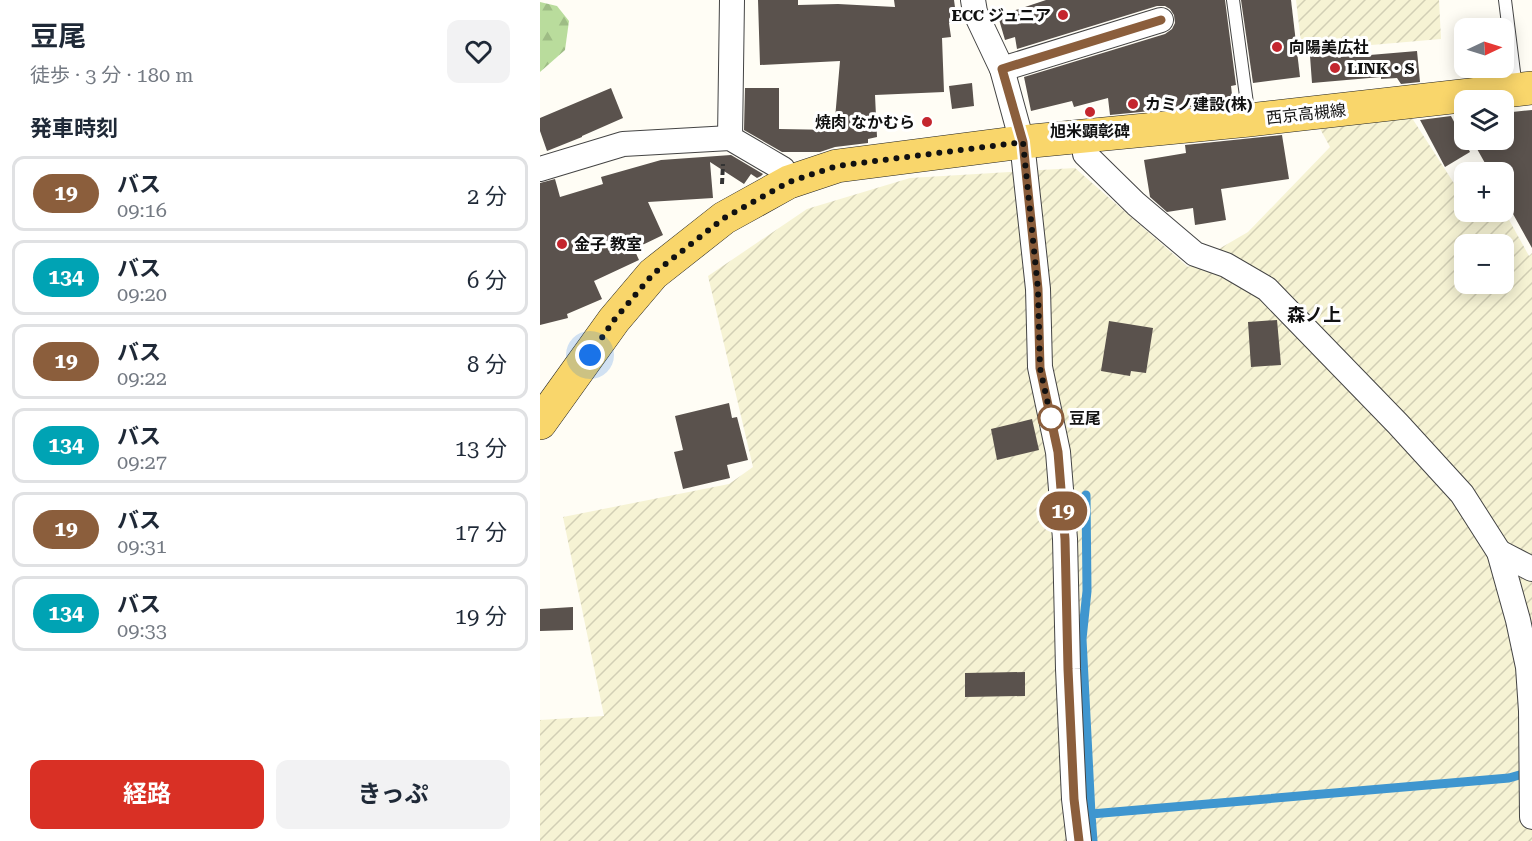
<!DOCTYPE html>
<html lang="ja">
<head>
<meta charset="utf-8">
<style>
	body { margin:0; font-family:"Roboto Serif","Noto Sans JP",serif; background:#f2f2f3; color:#1f2937; height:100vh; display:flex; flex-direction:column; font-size:22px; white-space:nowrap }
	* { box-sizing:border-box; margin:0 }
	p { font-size:20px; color:#747a83 }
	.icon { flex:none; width:33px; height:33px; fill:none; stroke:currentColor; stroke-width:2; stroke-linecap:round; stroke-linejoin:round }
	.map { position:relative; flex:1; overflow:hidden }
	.details { display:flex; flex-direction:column; background:#fff; width:540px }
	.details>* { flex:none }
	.badge { padding:0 12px; border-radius:20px; font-size:21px; line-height:39px }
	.needle { width:39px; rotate:86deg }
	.tools { position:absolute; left:914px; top:18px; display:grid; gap:12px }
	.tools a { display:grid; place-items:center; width:60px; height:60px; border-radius:12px; background:#fff; box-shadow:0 3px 15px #0003; font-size:30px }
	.you { position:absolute; width:30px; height:30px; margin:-15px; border:4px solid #fff; border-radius:50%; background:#1a73e8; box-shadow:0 0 0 9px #1a73e833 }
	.map>.badge { position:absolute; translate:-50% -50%; box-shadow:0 0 0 3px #fff }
	h2 { padding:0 30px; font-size:22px; line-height:54px }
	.round { display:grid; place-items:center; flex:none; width:63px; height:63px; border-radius:12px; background:#f2f2f3 }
	.overview { display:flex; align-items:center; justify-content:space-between; height:102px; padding:0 30px }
	h1 { font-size:28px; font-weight:700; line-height:45px }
	.primary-button { display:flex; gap:12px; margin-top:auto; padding:12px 30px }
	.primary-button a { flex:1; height:69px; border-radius:12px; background:#d93025; color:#fff; font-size:24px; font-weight:700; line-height:69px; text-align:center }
	.primary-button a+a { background:#f2f2f3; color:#1f2937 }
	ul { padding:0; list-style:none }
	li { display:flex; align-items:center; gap:18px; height:75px; margin:0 12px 9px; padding:0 18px; border:3px solid #e0e1e3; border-radius:12px }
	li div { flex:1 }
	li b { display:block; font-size:22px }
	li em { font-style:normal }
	li .badge { min-width:66px; font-weight:700; text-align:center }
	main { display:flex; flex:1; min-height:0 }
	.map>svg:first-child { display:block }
	.farmland { fill:url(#farmland-furrows); fill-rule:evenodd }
	.forest { fill:url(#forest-firs) }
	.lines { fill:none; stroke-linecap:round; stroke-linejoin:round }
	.stream { stroke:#3f96cf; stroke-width:9 }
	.building { fill:#5a524d }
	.lane-casing { stroke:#444; stroke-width:14 }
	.street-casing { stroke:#444; stroke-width:26 }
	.primary-casing { stroke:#222; stroke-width:34 }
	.path { stroke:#333; stroke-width:4; stroke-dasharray:6 3; stroke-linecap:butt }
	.lane { stroke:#fff; stroke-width:12 }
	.street { stroke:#fff; stroke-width:24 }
	.primary { stroke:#f9d66b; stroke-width:33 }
	.line-casing { stroke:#fff; stroke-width:14 }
	.line { stroke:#8b5e3c; stroke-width:9 }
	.walk { stroke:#111; stroke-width:6; stroke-dasharray:0 10.8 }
	.poi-dot { fill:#c4262e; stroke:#fff; stroke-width:2 }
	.stop-dot { fill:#fff; stroke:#8b5e3c; stroke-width:3 }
	.labels { text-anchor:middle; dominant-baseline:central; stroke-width:6; stroke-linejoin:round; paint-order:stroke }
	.poi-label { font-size:16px; font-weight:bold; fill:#111; stroke:#fff; text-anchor:start }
	.street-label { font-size:16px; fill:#111; stroke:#fff }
	.stop-label { font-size:16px; font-weight:bold; fill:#111; stroke:#fff; text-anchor:start }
	.neighbourhood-label { font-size:18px; font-weight:bold; fill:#111; stroke:#fff }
</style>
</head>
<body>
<main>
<section class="details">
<div class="overview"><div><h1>豆尾</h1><p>徒歩 · 3 分 · 180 m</p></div><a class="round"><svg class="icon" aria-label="heart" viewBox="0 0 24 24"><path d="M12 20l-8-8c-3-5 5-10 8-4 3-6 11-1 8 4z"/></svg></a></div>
<h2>発車時刻</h2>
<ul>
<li><span class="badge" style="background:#8b5e3c;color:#fff">19</span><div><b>バス</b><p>09:16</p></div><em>2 分</em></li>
<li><span class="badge" style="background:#00a3b4;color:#fff">134</span><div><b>バス</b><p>09:20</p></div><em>6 分</em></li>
<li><span class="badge" style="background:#8b5e3c;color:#fff">19</span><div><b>バス</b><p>09:22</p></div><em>8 分</em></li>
<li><span class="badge" style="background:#00a3b4;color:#fff">134</span><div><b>バス</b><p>09:27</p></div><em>13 分</em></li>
<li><span class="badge" style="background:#8b5e3c;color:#fff">19</span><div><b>バス</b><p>09:31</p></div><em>17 分</em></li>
<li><span class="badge" style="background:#00a3b4;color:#fff">134</span><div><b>バス</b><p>09:33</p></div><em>19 分</em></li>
</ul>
<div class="primary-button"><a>経路</a><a>きっぷ</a></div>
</section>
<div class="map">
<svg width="992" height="841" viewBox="0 0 992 841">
	<defs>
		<pattern id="farmland-furrows" width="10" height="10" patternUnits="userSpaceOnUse" patternTransform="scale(1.5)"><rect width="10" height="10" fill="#f6f3d4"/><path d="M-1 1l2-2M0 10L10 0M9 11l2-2" fill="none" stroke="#d2cfb5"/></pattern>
		<pattern id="forest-firs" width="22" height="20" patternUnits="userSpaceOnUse" patternTransform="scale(1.5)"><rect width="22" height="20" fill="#b9dc9c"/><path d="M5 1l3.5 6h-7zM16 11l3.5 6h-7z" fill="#9ebc85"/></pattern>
	</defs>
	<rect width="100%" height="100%" fill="#fffdf5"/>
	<g class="farmland">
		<polygon points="756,0 899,0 901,39 762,51"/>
		<path d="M872,118L917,188L924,185V212H963V209L989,256L992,253V841H0V720L64,716L23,517L189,484L213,467L168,276L267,209L370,178L535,168L648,267L708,232L790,147L778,125ZM924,244H963V284H924Z"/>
	</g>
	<polygon class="forest" points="0,2 17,6 29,21 25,50 0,72"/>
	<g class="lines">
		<g class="stream">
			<polyline points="546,495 547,591 542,639 551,814"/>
			<polyline points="553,841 551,814 969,778 990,772"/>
		</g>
	</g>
	<g class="building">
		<polygon points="218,0 258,0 258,5 298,4 355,7 354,0 414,0 417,22 409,23 411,37 402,38 404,92 335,95 337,137 328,139 328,143 295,147 280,152 242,152 204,130 205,88 239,88 239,129 294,130 300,61 220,65"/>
		<polygon points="506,0 685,0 696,85 691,86 693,103 570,115 568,98 534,107 532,101 491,111 484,77 625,34 632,29 635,23 634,15 630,9 625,6 617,6 477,49 475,37 465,40 458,16"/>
		<polygon points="701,0 751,0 760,77 713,83"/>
		<polygon points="877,51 880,82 861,84 857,78 841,79 841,77 772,83 770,56 818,52 818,56"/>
		<polygon points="432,83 434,106 412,109 409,86"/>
		<polygon points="71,88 83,118 42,136 42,137 7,151 0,131 0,118"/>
		<polygon points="992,110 992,248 963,196 963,172 950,172 932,140 963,140 963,113"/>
		<polygon points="911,116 930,152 905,167 880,120"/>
		<polygon points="742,135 749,179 681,189 686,220 655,225 653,208 627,212 610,197 604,160 646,153 645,145"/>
		<polygon points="191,155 223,174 221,176 217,178 211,174 204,184 170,162 173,198 108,202 123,235 94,249 99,260 54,281 62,299 27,314 28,318 0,325 0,183 15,179 20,197 63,184 61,177 121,160"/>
		<polygon points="737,320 741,365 711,367 708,322"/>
		<polygon points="569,321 613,328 606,373 591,371 590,376 561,371"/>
		<polygon points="189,403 192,418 197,417 208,460 187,465 190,478 143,489 134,452 143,450 135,416"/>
		<polygon points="492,419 499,450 457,460 451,429"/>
		<polygon points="33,607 33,630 0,631 0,609"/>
		<polygon points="485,672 485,696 425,697 425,673"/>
	</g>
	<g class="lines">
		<g class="lane-casing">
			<g id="lane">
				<polyline points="693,0 709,118"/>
				<polyline points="965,0 976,88"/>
			</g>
		</g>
		<g class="street-casing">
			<g id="street">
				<polyline points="433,0 435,12 462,69 482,142 498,289 500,367 518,452 525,539 528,669 534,799 539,841"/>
				<polyline points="462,69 621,20"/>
				<polyline points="544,137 545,154 596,204 655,254 686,265 727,289 858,424 922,494 959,552 978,620 988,667 991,711 992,817"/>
				<polyline points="190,138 192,0"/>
				<polyline points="0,169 83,144 190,138 243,169 249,182"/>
				<polyline points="959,552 992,569"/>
			</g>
		</g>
		<g class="primary-casing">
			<polyline id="primary" points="0,423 74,320 113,274 184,218 249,182 297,166 482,142 709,120 992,88"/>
		</g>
		<polyline class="path" points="182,184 183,164"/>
		<use href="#lane" class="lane"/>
		<use href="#street" class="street"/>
		<use href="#primary" class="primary"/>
	</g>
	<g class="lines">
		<g class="line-casing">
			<polyline id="line" points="539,841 534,799 528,669 525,539 518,452 500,368 498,289 483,142 462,69 621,20"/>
		</g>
		<use href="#line" class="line"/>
		<polyline class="walk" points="50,355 74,320 113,274 184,218 249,182 297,166 483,142 498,289 500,368 511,418"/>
	</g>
	<g class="poi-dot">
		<circle cx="523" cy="15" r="6"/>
		<circle cx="737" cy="47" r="6"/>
		<circle cx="795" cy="68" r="6"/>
		<circle cx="593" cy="104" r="6"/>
		<circle cx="550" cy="112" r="6"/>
		<circle cx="387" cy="122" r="6"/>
		<circle cx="22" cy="244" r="6"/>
	</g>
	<circle class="stop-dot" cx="511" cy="418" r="12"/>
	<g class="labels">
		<g class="poi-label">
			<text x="511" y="15" text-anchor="end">ECC ジュニア</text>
			<text x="749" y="47">向陽美広社</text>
			<text x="807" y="68">LINK・S</text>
			<text x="605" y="104">カミノ建設(株)</text>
			<text x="375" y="122" text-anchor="end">焼肉 なかむら</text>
			<text x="550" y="131" text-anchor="middle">旭米顕彰碑</text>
			<text x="34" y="244">金子 教室</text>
		</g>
		<g class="street-label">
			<text transform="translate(766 114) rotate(-6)">西京高槻線</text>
		</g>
		<g class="stop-label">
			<text x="529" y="418">豆尾</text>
		</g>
		<g class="neighbourhood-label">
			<text x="774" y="314">森ノ上</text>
		</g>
	</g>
</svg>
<div class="tools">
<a><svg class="needle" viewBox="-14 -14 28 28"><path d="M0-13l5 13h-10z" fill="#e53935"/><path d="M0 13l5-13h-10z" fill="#747a83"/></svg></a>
<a><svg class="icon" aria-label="layers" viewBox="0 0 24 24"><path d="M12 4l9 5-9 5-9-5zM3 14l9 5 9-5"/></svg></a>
<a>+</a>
<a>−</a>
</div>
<div class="you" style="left:50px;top:355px"></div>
<b class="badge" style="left:523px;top:511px;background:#8b5e3c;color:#fff">19</b>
</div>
</main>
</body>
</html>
